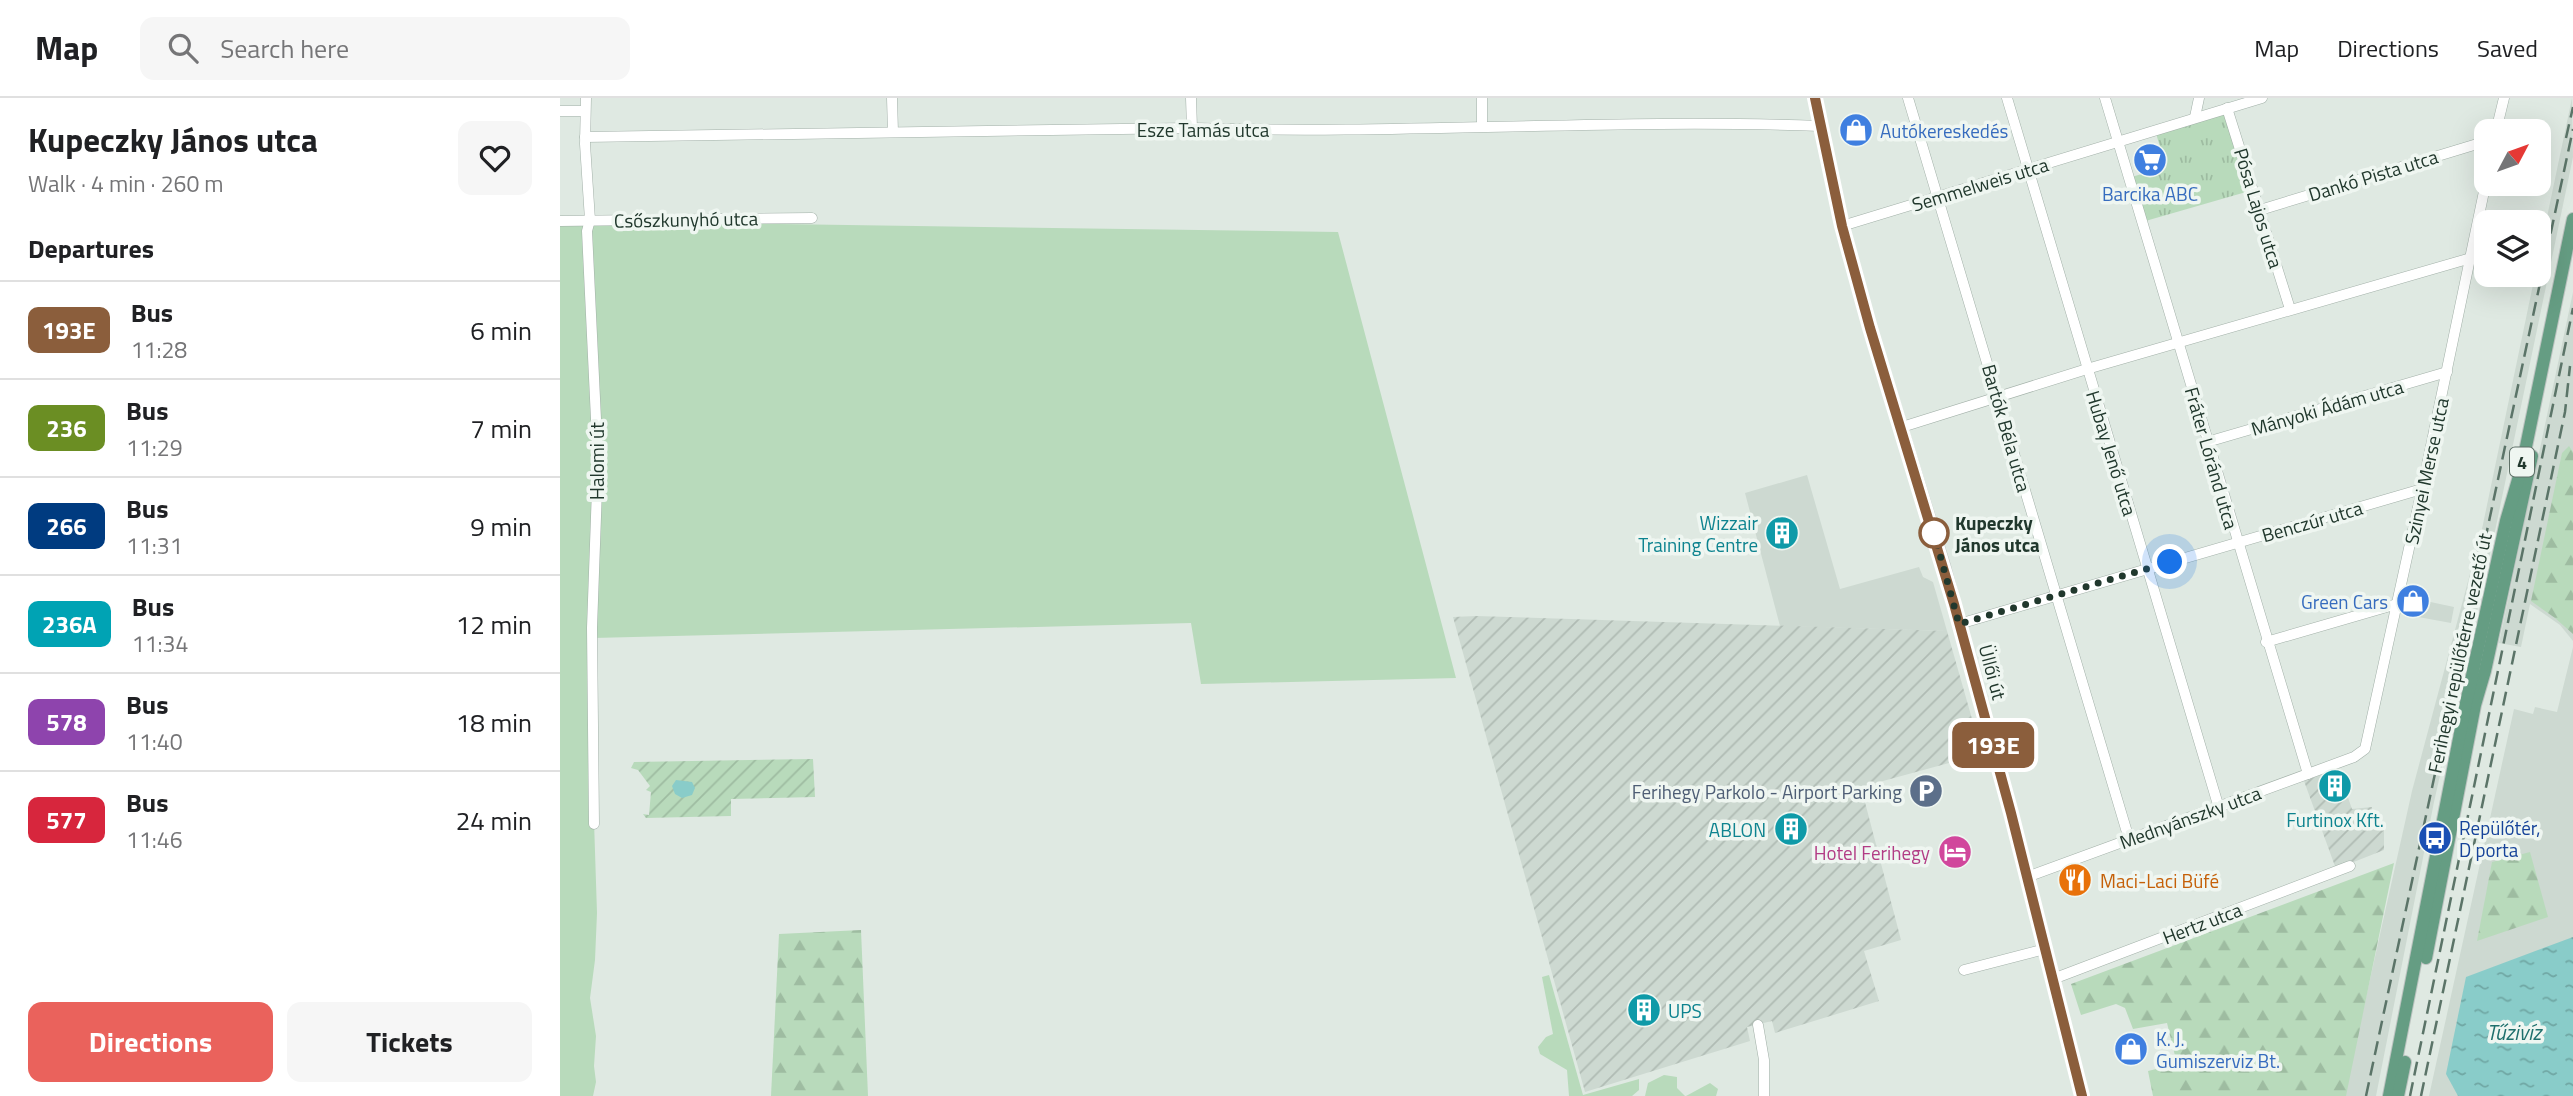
<!DOCTYPE html>
<html lang="en">
<head>
<meta charset="utf-8">
<style>
	body { margin:0; font-family:"Titillium Web",sans-serif; background:#f6f6f6; color:#202124; height:100vh; display:flex; flex-direction:column; font-size:26px; white-space:nowrap }
	* { box-sizing:border-box; margin:0 }
	p { font-size:23px; color:#757577 }
	.icon { flex:none; width:38px; height:38px; fill:none; stroke:currentColor; stroke-width:2; stroke-linecap:round; stroke-linejoin:round }
	.map { position:relative; flex:1; overflow:hidden }
	.side { display:flex; flex-direction:column; background:#fff; width:560px }
	.side>* { flex:none }
	.badge { padding:0 14px; border-radius:10px; font-size:24px; line-height:46px }
	.needle { width:46px; rotate:49deg }
	.buttons { position:absolute; left:1914px; top:21px; display:grid; gap:14px }
	.buttons a { display:grid; place-items:center; width:77px; height:77px; border-radius:14px; background:#fff; box-shadow:0 7px 28px #0002; font-size:35px }
	.you { position:absolute; width:35px; height:35px; margin:-18px; border:5px solid #fff; border-radius:50%; background:#1a73e8; box-shadow:0 0 0 10px #1a73e833 }
	.map>.badge { position:absolute; translate:-50% -50%; box-shadow:0 0 0 4px #fff }
	h2 { padding:0 28px; font-size:26px; line-height:63px }
	.round { display:grid; place-items:center; flex:none; width:74px; height:74px; border-radius:14px; background:#f6f6f6 }
	.headline { display:flex; align-items:center; justify-content:space-between; height:119px; padding:0 28px }
	h1 { font-size:33px; font-weight:700; line-height:52px }
	.button { display:flex; gap:14px; margin-top:auto; padding:14px 28px }
	.button a { flex:1; height:80px; border-radius:14px; background:#ea625c; color:#fff; font-size:28px; font-weight:700; line-height:80px; text-align:center }
	.button a+a { background:#f6f6f6; color:#202124 }
	ul { padding:0; list-style:none }
	li { display:flex; align-items:center; gap:21px; height:98px; padding:0 28px; border-top:2px solid #e0e0e0 }
	li div { flex:1 }
	li b { display:block; font-size:26px }
	li em { font-style:normal }
	li .badge { min-width:77px; font-weight:700; text-align:center }
	header { display:flex; align-items:center; gap:42px; box-sizing:border-box; height:98px; padding:0 35px; background:#fff; border-bottom:2px solid #e0e0e0 }
	header strong { font-size:33px }
	nav { display:flex; gap:38px; margin-inline-start:auto; font-size:24px }
	.search { width:490px; height:63px; background:#f6f6f6; display:flex; align-items:center; gap:18px; box-sizing:border-box; padding:0 24px; border-radius:14px; color:#757577; font-size:26px }
	main { display:flex; flex:1; min-height:0 }
	.map>svg:first-child { display:block }
	.built { fill:#cdd9d1 }
	.industrial { fill:url(#industrial-furrows) }
	.grass { fill:#b8dabb }
	.forest { fill:url(#forest-firs) }
	.park { fill:url(#park-tufts) }
	.garden { fill:url(#garden-furrows) }
	.water { fill:url(#water-ripples) }
	.lines { fill:none; stroke-linecap:round; stroke-linejoin:round }
	.minor-casing { stroke:#a2b0a8; stroke-width:11 }
	.major-casing { stroke:#bcc3c0; stroke-width:14 }
	.minor { stroke:#fff; stroke-width:10 }
	.major { stroke:#659d83; stroke-width:12 }
	.rail { stroke:#5b7468; stroke-width:2.5; stroke-dasharray:14 7; stroke-linecap:butt }
	.line-casing { stroke:#fff; stroke-width:16 }
	.line { stroke:#8b5e3c; stroke-width:10 }
	.walk { stroke:#21382d; stroke-width:7; stroke-dasharray:0 12.6 }
	.stop-dot { fill:#fff; stroke:#8b5e3c; stroke-width:3.5 }
	.labels { text-anchor:middle; dominant-baseline:central; stroke-width:7; stroke-linejoin:round; paint-order:stroke }
	.shield { fill:#eff6f1; stroke:#5f7168; stroke-width:2 }
	.shield-label { font-size:18px; font-weight:bold; fill:#21382d }
	.street-label { font-size:19px; fill:#21382d; stroke:#eff6f1 }
	.shop-label { font-size:19px; fill:#366cbe; stroke:#eff6f1; text-anchor:start }
	.culture-label { font-size:19px; fill:#0d838f; stroke:#eff6f1; text-anchor:end }
	.stop-label { font-size:19px; font-weight:bold; fill:#21382d; stroke:#eff6f1; text-anchor:start }
	.service-label { font-size:19px; fill:#4e5e75; stroke:#eff6f1; text-anchor:end }
	.transit-label { font-size:19px; fill:#164399; stroke:#eff6f1; text-anchor:start }
	.hotel-label { font-size:19px; fill:#b23c85; stroke:#eff6f1; text-anchor:end }
	.food-label { font-size:19px; fill:#c56008; stroke:#eff6f1; text-anchor:start }
	.water-label { font-size:21px; font-style:italic; fill:#1f706d; stroke:#eff6f1 }
</style>
</head>
<body>
<header>
<strong>Map</strong>
<div class="search"><svg class="icon" aria-label="search" viewBox="0 0 24 24"><circle cx="10" cy="10" r="6"/><path d="M15 15l6 6"/></svg>Search here</div>
<nav><a>Map</a><a>Directions</a><a>Saved</a></nav>
</header>
<main>
<section class="side">
<div class="headline"><div><h1>Kupeczky János utca</h1><p>Walk · 4 min · 260 m</p></div><a class="round"><svg class="icon" aria-label="heart" viewBox="0 0 24 24"><path d="M12 20l-8-8c-3-5 5-10 8-4 3-6 11-1 8 4z"/></svg></a></div>
<h2>Departures</h2>
<ul>
<li><span class="badge" style="background:#8b5e3c;color:#fff">193E</span><div><b>Bus</b><p>11:28</p></div><em>6 min</em></li>
<li><span class="badge" style="background:#6b8e23;color:#fff">236</span><div><b>Bus</b><p>11:29</p></div><em>7 min</em></li>
<li><span class="badge" style="background:#003b80;color:#fff">266</span><div><b>Bus</b><p>11:31</p></div><em>9 min</em></li>
<li><span class="badge" style="background:#00a3b4;color:#fff">236A</span><div><b>Bus</b><p>11:34</p></div><em>12 min</em></li>
<li><span class="badge" style="background:#8e44ad;color:#fff">578</span><div><b>Bus</b><p>11:40</p></div><em>18 min</em></li>
<li><span class="badge" style="background:#d7263d;color:#fff">577</span><div><b>Bus</b><p>11:46</p></div><em>24 min</em></li>
</ul>
<div class="button"><a>Directions</a><a>Tickets</a></div>
</section>
<div class="map">
<svg width="2013" height="998" viewBox="0 0 2013 998">
	<defs>
		<pattern id="industrial-furrows" width="10" height="10" patternUnits="userSpaceOnUse" patternTransform="scale(1.75)"><rect width="10" height="10" fill="#cdd9d1"/><path d="M-1 1l2-2M0 10L10 0M9 11l2-2" fill="none" stroke="#b0bbb4"/></pattern>
		<pattern id="forest-firs" width="22" height="20" patternUnits="userSpaceOnUse" patternTransform="scale(1.75)"><rect width="22" height="20" fill="#b8dabb"/><path d="M5 1l3.5 6h-7zM16 11l3.5 6h-7z" fill="#9ebca1"/></pattern>
		<pattern id="park-tufts" width="24" height="20" patternUnits="userSpaceOnUse" patternTransform="scale(1.75)"><rect width="24" height="20" fill="#b8dabb"/><path d="M3 7l-1-3M5 7V3M7 7l1-3M15 17l-1-3M17 17v-4M19 17l1-3" fill="none" stroke="#9ebca1"/></pattern>
		<pattern id="garden-furrows" width="10" height="10" patternUnits="userSpaceOnUse" patternTransform="scale(1.75)"><rect width="10" height="10" fill="#b8dabb"/><path d="M-1 1l2-2M0 10L10 0M9 11l2-2" fill="none" stroke="#9ebca1"/></pattern>
		<pattern id="water-ripples" width="26" height="14" patternUnits="userSpaceOnUse" patternTransform="scale(1.75)"><rect width="26" height="14" fill="#89ccc9"/><path d="M2 4q2-2 4 0t4 0M15 11q2-2 4 0t4 0" fill="none" stroke="#70a7a4"/></pattern>
	</defs>
	<rect width="100%" height="100%" fill="#dfe9e2"/>
	<g class="built">
		<polygon points="2012,0 2013,59 1935,433 1874,704 1816,998 1784,998 1852,693 1922,431 1975,177 1979,177 1979,157"/>
		<polygon points="2013,194 2013,543 2000,527 1970,506 1961,549 1939,545"/>
		<polygon points="1247,377 1280,491 1359,469 1363,479 1373,484 1387,533 1220,528 1185,395"/>
		<polygon points="1847,499 1894,509 1891,525 1842,516"/>
		<polygon points="2013,549 2013,998 1869,998 1954,611 1973,616 1975,609 1997,614"/>
	</g>
	<g class="industrial">
		<polygon points="916,518 1387,533 1422,656 1301,689 1341,842 1304,853 1319,903 1215,935 1212,923 1187,929 1190,943 1025,994 893,519"/>
		<polygon points="1778,671 1792,711 1812,709 1811,731 1824,732 1824,752 1776,771 1744,683"/>
	</g>
	<g class="grass">
		<polygon points="0,123 778,134 896,580 641,586 631,525 33,540 34,723 37,815 35,862 30,900 36,938 34,968 36,984 33,998 0,998"/>
		<polygon points="989,877 1023,997 1079,981 1079,992 1072,998 1009,998 1007,972 980,956 978,949 986,939 993,936 982,879"/>
		<polygon points="1104,977 1117,979 1117,990 1125,998 1085,998 1088,985"/>
		<polygon points="1150,985 1158,991 1156,998 1126,998"/>
	</g>
	<g class="forest">
		<polygon points="2009,348 2013,354 2013,536 1995,520 1971,503 2002,355"/>
		<polygon points="1970,754 1988,819 1917,843 1932,764"/>
		<polygon points="1834,765 1786,998 1593,998 1588,973 1617,966 1607,925 1573,931 1565,910 1556,906 1521,917 1511,886"/>
		<polygon points="301,832 308,998 211,998 219,836"/>
	</g>
	<polygon class="park" points="1667,10 1693,92 1582,124 1568,80 1606,69 1595,32"/>
	<polygon class="garden" points="253,661 255,699 171,701 171,718 86,720 83,716 89,717 91,694 86,692 90,688 78,672 71,670 74,664"/>
	<g class="water">
		<polygon points="116,682 132,684 135,690 132,697 122,700 115,696 112,688"/>
		<polygon points="2013,839 2013,998 1898,998 1886,976 1906,879"/>
	</g>
	<g class="lines">
		<g class="minor-casing">
			<g id="minor">
				<polyline points="26,0 25,46 30,122 27,133 38,363 32,530 34,726"/>
				<polyline points="332,0 333,34"/>
				<polyline points="631,0 632,30"/>
				<polyline points="922,0 922,28"/>
				<polyline points="1348,0 1569,741"/>
				<polyline points="1447,0 1659,710"/>
				<polyline points="1545,0 1748,676"/>
				<polyline points="1667,10 1730,211"/>
				<polyline points="0,13 25,13"/>
				<polyline points="1635,19 1639,0"/>
				<polyline points="1936,33 1944,0"/>
				<path d="M25,39L632,30C841,37 1051,20 1260,28"/>
				<polyline points="1700,112 1927,43"/>
				<polyline points="0,123 252,120"/>
				<polyline points="1282,128 1702,0"/>
				<polyline points="1342,329 1527,271 1911,160"/>
				<polyline points="1647,344 1887,274"/>
				<polyline points="1399,526 1862,391"/>
				<polyline points="1706,544 1837,506"/>
				<polyline points="1467,779 1794,659 1805,651 1862,391 1927,79"/>
				<polyline points="1404,872 1485,851"/>
				<polyline points="1493,881 1790,768"/>
				<polyline points="1198,927 1204,962 1204,998"/>
			</g>
		</g>
		<g class="major-casing">
			<g id="major">
				<polyline points="1255,0 1282,128 1310,230 1384,468 1456,734 1522,998"/>
				<polyline points="1866,860 1915,607 1925,573 1972,358"/>
				<polyline points="1829,998 1906,605 1946,423 1962,368 2013,121"/>
				<polyline points="1838,998 1845,964"/>
			</g>
		</g>
		<use href="#minor" class="minor"/>
		<use href="#major" class="major"/>
		<g class="rail">
			<polyline points="2006,40 2013,9"/>
			<polyline points="1806,998 2013,31"/>
			<polyline points="1850,998 2013,210"/>
			<polyline points="1861,998 2005,314 2010,268"/>
		</g>
	</g>
	<g class="lines">
		<g class="line-casing">
			<polyline id="line" points="1255,0 1282,128 1310,230 1394,506 1451,715 1522,998"/>
		</g>
		<use href="#line" class="line"/>
		<polyline class="walk" points="1374,435 1399,526 1610,464"/>
	</g>
	<defs>
		<g id="shop-disc" transform="scale(1.75)"><circle r="9.5" fill="#3f7fe0" stroke="#eff6f1"/><path d="M-5-2.5h2.3a2.7 3.5 0 0 1 5.4 0H5L5.5 6h-11ZM-1.5-2.5h3a1.5 2.3 0 0 0-3 0Z" fill="#fff"/></g>
		<g id="supermarket-disc" transform="scale(1.75)"><circle r="9.5" fill="#3f7fe0" stroke="#eff6f1"/><path d="M-6-5.5h2.5l.6 2H6L4.5 2H-2.5L-4.4-4H-6ZM-1.5 3.2a1.3 1.3 0 1 0 .1 0ZM3 3.2a1.3 1.3 0 1 0 .1 0Z" fill="#fff"/></g>
		<g id="building-disc" transform="scale(1.75)"><circle r="9.5" fill="#0f9aa8" stroke="#eff6f1"/><path d="M-4-6H4V6H1V3H-1V6H-4ZM-2.5-4.3h1.7v1.8h-1.7ZM.8-4.3h1.7v1.8H.8ZM-2.5-1h1.7V.8h-1.7ZM.8-1h1.7V.8H.8Z" fill="#fff"/></g>
		<g id="parking-disc" transform="scale(1.75)"><circle r="9.5" fill="#5c6f8a" stroke="#eff6f1"/><path d="M-3.5-5.5H1a3.5 3.5 0 0 1 0 7H-1V5.5H-3.5ZM-1-3.4V-.6H.8a1.4 1.4 0 0 0 0-2.8Z" fill="#fff"/></g>
		<g id="bus-disc" transform="scale(1.75)"><circle r="9.5" fill="#1a4fb4" stroke="#eff6f1"/><path d="M-5-6H5V4H4V6H2V4H-2V6H-4V4H-5ZM-3.5-4V0h7V-4ZM-3.5 1.2v1.5H-2V1.2ZM2 1.2v1.5H3.5V1.2Z" fill="#fff"/></g>
		<g id="hotel-disc" transform="scale(1.75)"><circle r="9.5" fill="#d1479c" stroke="#eff6f1"/><path d="M-6-4.5h1.5V1H6V5H4.5V3h-9V5H-6ZM-4 0a1.8 1.8 0 1 1 3.6 0ZM.5 0V-2.5h3Q6-2.5 6 0Z" fill="#fff"/></g>
		<g id="restaurant-disc" transform="scale(1.75)"><circle r="9.5" fill="#e8710a" stroke="#eff6f1"/><path d="M-5-6h1v4h1v-4h1v4h1v-4h1v5L-1.5 .5V6h-2V.5L-5-1ZM5-6V6H3V1.5H1.5Q1.5-4 5-6Z" fill="#fff"/></g>
	</defs>
	<g fill-rule="evenodd">
		<use href="#shop-disc" x="1296" y="32"/>
		<use href="#supermarket-disc" x="1590" y="62"/>
		<use href="#building-disc" x="1222" y="435"/>
		<use href="#shop-disc" x="1853" y="503"/>
		<use href="#building-disc" x="1775" y="688"/>
		<use href="#parking-disc" x="1366" y="693"/>
		<use href="#building-disc" x="1231" y="731"/>
		<use href="#bus-disc" x="1875" y="740"/>
		<use href="#hotel-disc" x="1395" y="754"/>
		<use href="#restaurant-disc" x="1515" y="782"/>
		<use href="#building-disc" x="1084" y="912"/>
		<use href="#shop-disc" x="1571" y="951"/>
	</g>
	<circle class="stop-dot" cx="1374" cy="435" r="14"/>
	<g class="labels">
		<rect class="shield" x="1950" y="349.5" width="24" height="29" rx="5"/>
		<g class="shield-label">
			<text x="1962" y="364">4</text>
		</g>
		<g class="street-label">
			<text x="643" y="31">Esze Tamás utca</text>
			<text transform="translate(1813 77) rotate(-17)">Dankó Pista utca</text>
			<text transform="translate(1420 86) rotate(-17)">Semmelweis utca</text>
			<text transform="translate(1699 110) rotate(73)">Pósa Lajos utca</text>
			<text transform="translate(126 121) rotate(-1)">Csőszkunyhó utca</text>
			<text transform="translate(1767 309) rotate(-16)">Mányoki Ádám utca</text>
			<text transform="translate(1447 330) rotate(74)">Bartók Béla utca</text>
			<text transform="translate(1552 355) rotate(73)">Hubay Jenő utca</text>
			<text transform="translate(1652 360) rotate(74)">Fráter Lóránd utca</text>
			<text transform="translate(36 363) rotate(-90)">Halomi út</text>
			<text transform="translate(1866 373) rotate(-78)">Szinyei Merse utca</text>
			<text transform="translate(1752 423) rotate(-16)">Benczúr utca</text>
			<text transform="translate(1899 555) rotate(-78)">Ferihegyi repülőtérre vezető út</text>
			<text transform="translate(1433 574) rotate(75)">Üllői út</text>
			<text transform="translate(1630 719) rotate(-20)">Mednyánszky utca</text>
			<text transform="translate(1642 825) rotate(-21)">Hertz utca</text>
		</g>
		<g class="shop-label">
			<text x="1320" y="32">Autókereskedés</text>
			<text x="1590" y="95" text-anchor="middle">Barcika ABC</text>
			<text x="1828" y="503" text-anchor="end">Green Cars</text>
			<text x="1596" y="940">K. J.<tspan x="1596" dy="22">Gumiszerviz Bt.</tspan></text>
		</g>
		<g class="culture-label">
			<text x="1198" y="424">Wizzair<tspan x="1198" dy="22">Training Centre</tspan></text>
			<text x="1775" y="721" text-anchor="middle">Furtinox Kft.</text>
			<text x="1206" y="731">ABLON</text>
			<text x="1108" y="912" text-anchor="start">UPS</text>
		</g>
		<g class="stop-label">
			<text x="1395" y="424">Kupeczky<tspan x="1395" dy="22">János utca</tspan></text>
		</g>
		<g class="service-label">
			<text x="1342" y="693">Ferihegy Parkolo - Airport Parking</text>
		</g>
		<g class="transit-label">
			<text x="1899" y="729">Repülőtér,<tspan x="1899" dy="22">D porta</tspan></text>
		</g>
		<g class="hotel-label">
			<text x="1370" y="754">Hotel Ferihegy</text>
		</g>
		<g class="food-label">
			<text x="1540" y="782">Maci-Laci Büfé</text>
		</g>
		<g class="water-label">
			<text x="1954" y="934">Tűzivíz</text>
		</g>
	</g>
</svg>
<div class="buttons">
<a><svg class="needle" viewBox="-14 -14 28 28"><path d="M0-13l5 13h-10z" fill="#e53935"/><path d="M0 13l5-13h-10z" fill="#757577"/></svg></a>
<a><svg class="icon" aria-label="layers" viewBox="0 0 24 24"><path d="M12 4l9 5-9 5-9-5zM3 14l9 5 9-5"/></svg></a>
</div>
<div class="you" style="left:1610px;top:464px"></div>
<b class="badge" style="left:1433px;top:647px;background:#8b5e3c;color:#fff">193E</b>
</div>
</main>
</body>
</html>
